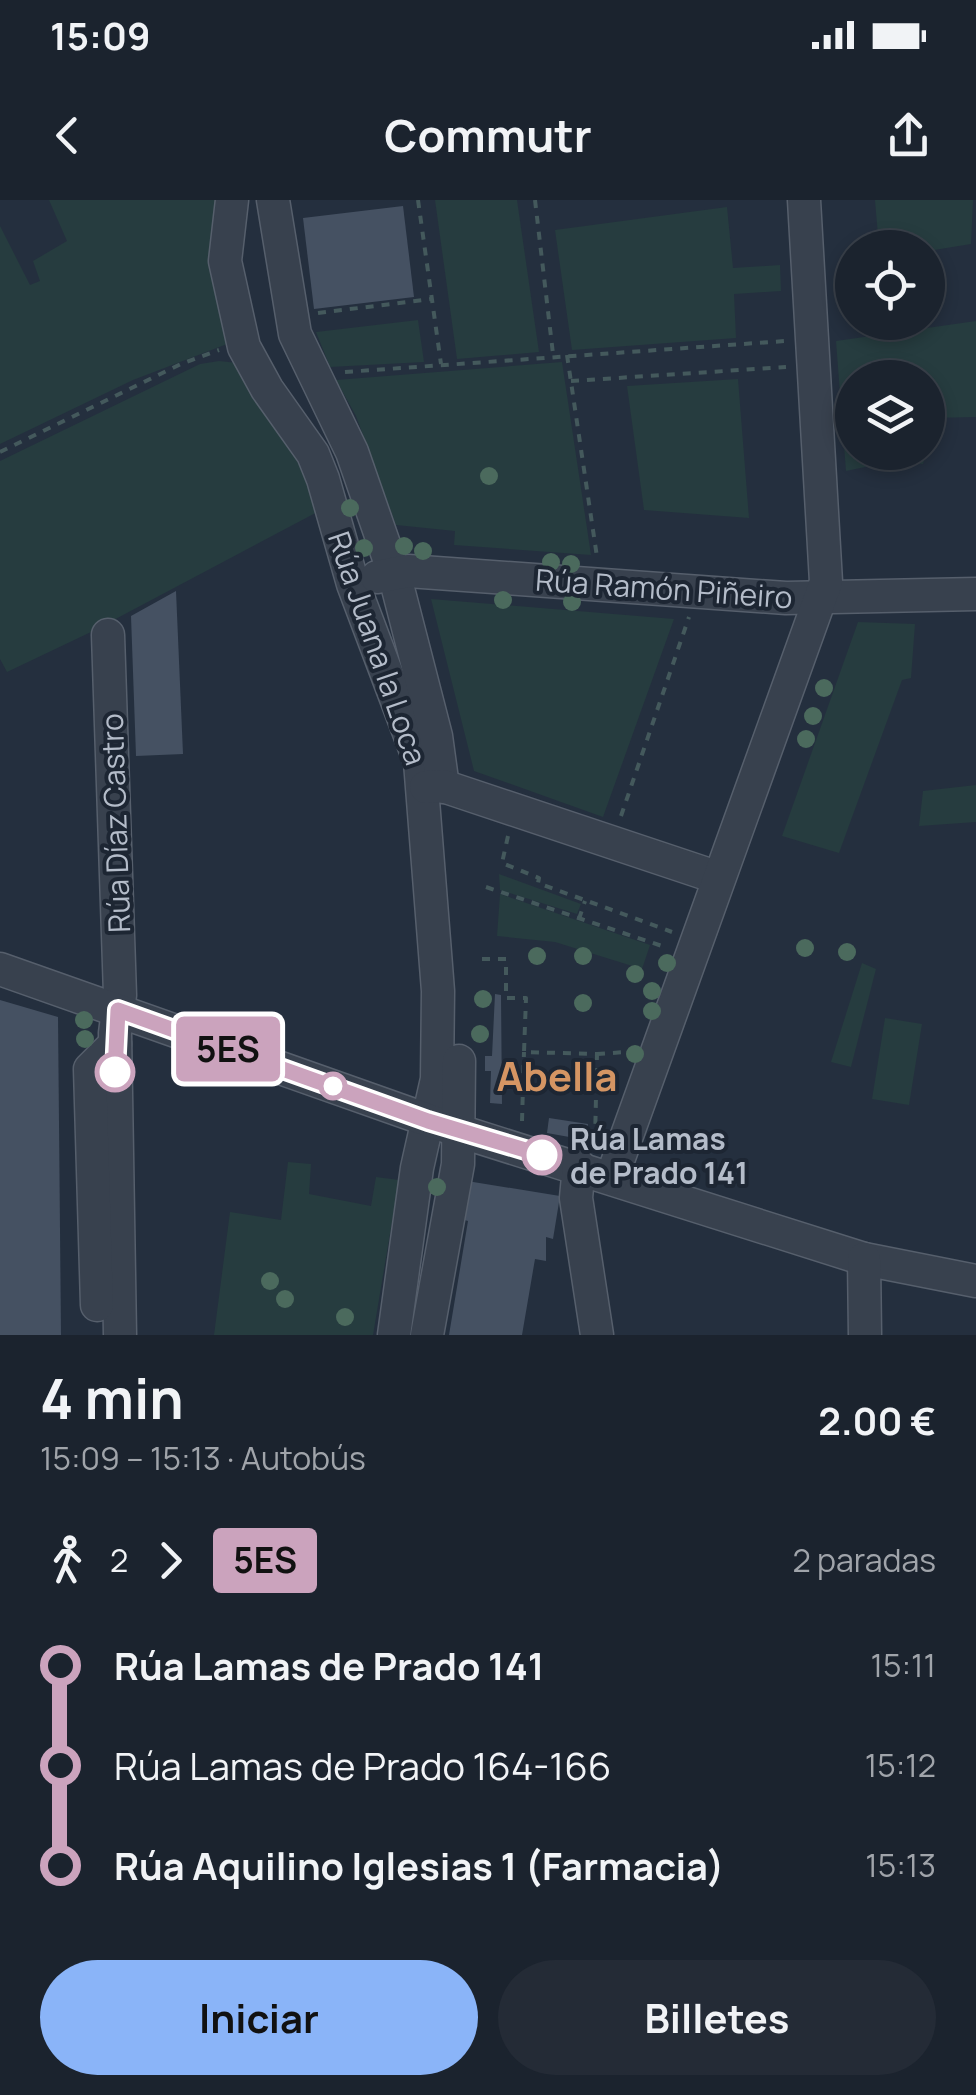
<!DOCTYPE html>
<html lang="es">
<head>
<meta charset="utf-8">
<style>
	body { margin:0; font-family:Manrope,sans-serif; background:#242b36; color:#f1f3f6; height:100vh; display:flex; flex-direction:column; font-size:38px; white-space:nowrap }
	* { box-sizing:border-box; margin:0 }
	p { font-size:32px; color:#a0a4aa }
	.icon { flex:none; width:55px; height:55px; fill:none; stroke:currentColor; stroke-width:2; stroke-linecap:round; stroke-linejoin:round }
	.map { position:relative; height:1135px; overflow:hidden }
	.side { display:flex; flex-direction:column; background:#1b232e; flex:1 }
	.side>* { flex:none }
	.badge { padding:0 20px; border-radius:8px; font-size:35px; line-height:65px }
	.tools { position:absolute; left:835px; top:30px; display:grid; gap:20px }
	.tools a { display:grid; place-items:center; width:110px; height:110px; border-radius:50%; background:#1b232e; box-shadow:0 5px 15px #0003,0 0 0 2px #39404a; font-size:50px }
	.map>.badge { position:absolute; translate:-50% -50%; box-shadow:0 0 0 5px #fff }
	.legs { display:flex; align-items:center; gap:15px; height:110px; padding:0 40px; font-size:32px }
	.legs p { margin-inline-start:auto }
	.overview { display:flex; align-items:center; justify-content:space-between; height:170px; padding:0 40px }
	h1 { font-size:55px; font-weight:700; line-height:75px }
	.cta { display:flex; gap:20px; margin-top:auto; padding:20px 40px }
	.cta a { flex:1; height:115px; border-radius:60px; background:#8ab4f8; color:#111; font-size:40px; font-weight:700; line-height:115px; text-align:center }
	.cta a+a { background:#242b36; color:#f1f3f6 }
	ul { padding:0 40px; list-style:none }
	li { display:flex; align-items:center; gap:35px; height:100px; font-size:38px }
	li i { display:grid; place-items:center; width:15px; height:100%; margin:0 12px; background:currentColor }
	li i::after { content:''; width:25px; height:25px; margin:-12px; border:8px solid; border-radius:50%; background:#1b232e }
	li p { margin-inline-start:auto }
	li:first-child i { background:linear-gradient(#0000 50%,currentColor 0) }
	li:last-child i { background:linear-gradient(currentColor 50%,#0000 0) }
	.status { display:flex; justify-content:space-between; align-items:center; height:70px; padding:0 50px; background:#1b232e; direction:ltr }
	.status svg { height:28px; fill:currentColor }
	header { display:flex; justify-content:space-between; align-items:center; height:130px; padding:0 40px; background:#1b232e; font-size:45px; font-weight:700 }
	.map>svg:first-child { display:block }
	.green { fill:#263c3f }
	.building { fill:#455162 }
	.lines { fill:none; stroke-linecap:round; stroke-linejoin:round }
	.minor-casing { stroke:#565f6c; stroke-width:35 }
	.path { stroke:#44595c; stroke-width:4; stroke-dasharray:8 8; stroke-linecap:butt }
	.minor { stroke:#38414e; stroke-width:32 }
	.tree { fill:#4b6a5d }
	.line-1-casing { stroke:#fff; stroke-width:22 }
	.line-1 { stroke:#cba3bd; stroke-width:15 }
	.stop-1-dot { fill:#fff; stroke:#cba3bd; stroke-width:5 }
	.labels { text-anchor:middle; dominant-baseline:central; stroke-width:8; stroke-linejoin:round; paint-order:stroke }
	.street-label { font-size:30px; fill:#b4bcc9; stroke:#1d2633 }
	.stop-label { font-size:30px; font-weight:bold; fill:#b4bcc9; stroke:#1d2633; text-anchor:start }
	.district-label { font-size:40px; font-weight:bold; fill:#d59563; stroke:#1d2633 }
</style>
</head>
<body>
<div class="status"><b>15:09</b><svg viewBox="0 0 49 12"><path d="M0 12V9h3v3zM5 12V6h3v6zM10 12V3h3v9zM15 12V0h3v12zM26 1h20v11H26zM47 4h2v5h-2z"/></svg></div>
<header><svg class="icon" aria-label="back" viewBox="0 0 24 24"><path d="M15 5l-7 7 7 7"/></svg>Commutr<svg class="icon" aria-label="share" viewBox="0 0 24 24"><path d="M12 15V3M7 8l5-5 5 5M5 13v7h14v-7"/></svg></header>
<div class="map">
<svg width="976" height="1135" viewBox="0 0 976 1135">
	<rect width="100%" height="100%" fill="#242f3e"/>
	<g class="green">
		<polygon points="49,0 219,0 227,144 133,180 0,244 0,26 30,85 40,81 33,61 67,41"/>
		<polygon points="435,0 517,0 539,152 457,159"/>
		<polygon points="875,0 973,0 971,44 928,51 928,48 879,47"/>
		<polygon points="727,7 733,68 780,65 781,91 734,94 736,138 572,150 555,30"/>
		<polygon points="418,120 424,162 330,167 316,132"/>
		<polygon points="976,121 976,217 932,218 928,243 928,178 852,178 852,252 926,253 923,264 894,261 846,271 836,141"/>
		<polygon points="219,161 238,163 308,264 323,309 91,432 7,472 0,459 0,261 200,164"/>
		<polygon points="562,162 591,355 454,345 455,331 396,325 356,216 336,180"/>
		<polygon points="738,179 749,318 644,310 627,186"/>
		<polygon points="431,399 674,419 603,617 474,571"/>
		<polygon points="858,422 915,424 911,478 902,480 839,653 782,636"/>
		<polygon points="976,585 976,622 919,626 923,591"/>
		<polygon points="499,674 581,704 577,714 500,690"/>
		<polygon points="500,694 650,745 642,769 555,742 497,736"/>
		<polygon points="862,763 876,769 851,867 831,862"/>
		<polygon points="885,818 922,824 909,905 872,899"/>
		<polygon points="288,962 311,964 309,994 371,1006 376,977 399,980 373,1135 214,1135 230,1012 281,1020"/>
	</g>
	<g class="building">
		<polygon points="403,6 414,97 314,109 303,18"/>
		<polygon points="176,391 183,554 136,556 131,416"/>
		<polygon points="495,794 501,795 502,904 490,903 491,871 485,871 485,856 492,856"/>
		<polygon points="0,800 58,817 61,1135 0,1135"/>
		<polygon points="549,918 588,924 586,940 547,933"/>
		<polygon points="467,981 560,996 553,1039 546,1037 546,1061 535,1059 522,1135 449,1135 468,1021 461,1019"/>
	</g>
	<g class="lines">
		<g class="minor-casing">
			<g id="minor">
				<polyline points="232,0 225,61 244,147 267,189 313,254 323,279 353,384 420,562 438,791 437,879 417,968 394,1135"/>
				<polyline points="273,0 295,134 352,252 394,373 436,536 443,587"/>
				<polyline points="377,377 408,371 786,398 976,394"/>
				<polyline points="108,435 120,795 115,833 120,1135"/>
				<polyline points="426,587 443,586 707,674"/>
				<polyline points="0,769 456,930 864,1059 976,1081"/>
				<polyline points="579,966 576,998 597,1135"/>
				<polyline points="612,977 826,382 804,0"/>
				<polyline points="864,1059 865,1135"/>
				<polyline points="97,1105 90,869 115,844"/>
				<polyline points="427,1135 458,964 459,861"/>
			</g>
		</g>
		<g class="path">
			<polyline points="418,0 441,164"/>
			<polyline points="535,0 553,154"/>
			<polyline points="318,113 432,99"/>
			<polyline points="567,155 597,357"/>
			<polyline points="345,172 785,141"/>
			<polyline points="571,181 786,167"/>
			<polyline points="0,252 181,164 219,150"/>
			<polyline points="621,616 689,417"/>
			<polyline points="508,636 502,663 539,678 538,683 672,732"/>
			<polyline points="486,687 662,746"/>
			<polyline points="579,719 585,701"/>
			<polyline points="482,759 506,759 506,798 526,798 524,852 597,854 595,940"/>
			<polyline points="597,854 626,852"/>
			<polyline points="522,921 524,852"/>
		</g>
		<use href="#minor" class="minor"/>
	</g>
	<g class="tree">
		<circle cx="489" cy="276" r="9"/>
		<circle cx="350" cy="308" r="9"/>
		<circle cx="404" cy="346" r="9"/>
		<circle cx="364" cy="348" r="9"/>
		<circle cx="423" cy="351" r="9"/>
		<circle cx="551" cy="362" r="9"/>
		<circle cx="571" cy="364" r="9"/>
		<circle cx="503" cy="400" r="9"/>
		<circle cx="572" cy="402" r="9"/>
		<circle cx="824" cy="488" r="9"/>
		<circle cx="813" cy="516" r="9"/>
		<circle cx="806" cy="539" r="9"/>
		<circle cx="805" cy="748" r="9"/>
		<circle cx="847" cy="752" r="9"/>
		<circle cx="537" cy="756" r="9"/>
		<circle cx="583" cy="756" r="9"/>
		<circle cx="667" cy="763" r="9"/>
		<circle cx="635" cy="774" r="9"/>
		<circle cx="652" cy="791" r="9"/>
		<circle cx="483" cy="799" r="9"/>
		<circle cx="583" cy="803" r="9"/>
		<circle cx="652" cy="811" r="9"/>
		<circle cx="84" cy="820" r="9"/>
		<circle cx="480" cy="834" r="9"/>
		<circle cx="85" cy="839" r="9"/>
		<circle cx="635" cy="854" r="9"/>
		<circle cx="437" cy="987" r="9"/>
		<circle cx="270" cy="1081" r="9"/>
		<circle cx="285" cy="1099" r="9"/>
		<circle cx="345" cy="1117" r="9"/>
	</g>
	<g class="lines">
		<g class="line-1-casing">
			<polyline id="line-1" points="115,872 118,810 428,921 542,955"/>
		</g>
		<use href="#line-1" class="line-1"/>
	</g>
	<g class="stop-1-dot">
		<circle cx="115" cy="872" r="18"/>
		<circle cx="333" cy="886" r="12"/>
		<circle cx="542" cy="955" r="18"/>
	</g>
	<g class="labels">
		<g class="street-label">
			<text transform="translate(664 388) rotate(4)">Rúa Ramón Piñeiro</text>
			<text transform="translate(378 448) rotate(71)">Rúa Juana la Loca</text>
			<text transform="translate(115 623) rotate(-92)">Rúa Díaz Castro</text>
		</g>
		<g class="stop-label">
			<text x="570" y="938">Rúa Lamas<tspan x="570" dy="34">de Prado 141</tspan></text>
		</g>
		<g class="district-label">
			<text x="557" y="875">Abella</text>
		</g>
	</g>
</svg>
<div class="tools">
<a><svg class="icon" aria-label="locate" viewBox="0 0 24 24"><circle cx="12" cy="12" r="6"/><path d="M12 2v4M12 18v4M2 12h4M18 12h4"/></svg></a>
<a><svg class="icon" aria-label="layers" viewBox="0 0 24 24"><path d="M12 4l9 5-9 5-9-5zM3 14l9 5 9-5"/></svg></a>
</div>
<b class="badge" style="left:228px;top:849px;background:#cba3bd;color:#111">5ES</b>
</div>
<section class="side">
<div class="overview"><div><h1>4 min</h1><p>15:09 – 15:13 · Autobús</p></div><b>2.00 €</b></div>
<div class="legs"><svg class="icon" aria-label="walk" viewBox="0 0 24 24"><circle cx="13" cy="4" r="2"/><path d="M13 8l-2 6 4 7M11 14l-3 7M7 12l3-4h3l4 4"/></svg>2<svg class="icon" aria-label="forward" viewBox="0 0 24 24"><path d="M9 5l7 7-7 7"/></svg><b class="badge" style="background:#cba3bd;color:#111">5ES</b><p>2 paradas</p></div>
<ul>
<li><i style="color:#cba3bd"></i><b>Rúa Lamas de Prado 141</b><p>15:11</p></li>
<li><i style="color:#cba3bd"></i><span>Rúa Lamas de Prado 164-166</span><p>15:12</p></li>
<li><i style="color:#cba3bd"></i><b>Rúa Aquilino Iglesias 1 (Farmacia)</b><p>15:13</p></li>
</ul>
<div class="cta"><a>Iniciar</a><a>Billetes</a></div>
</section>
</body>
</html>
